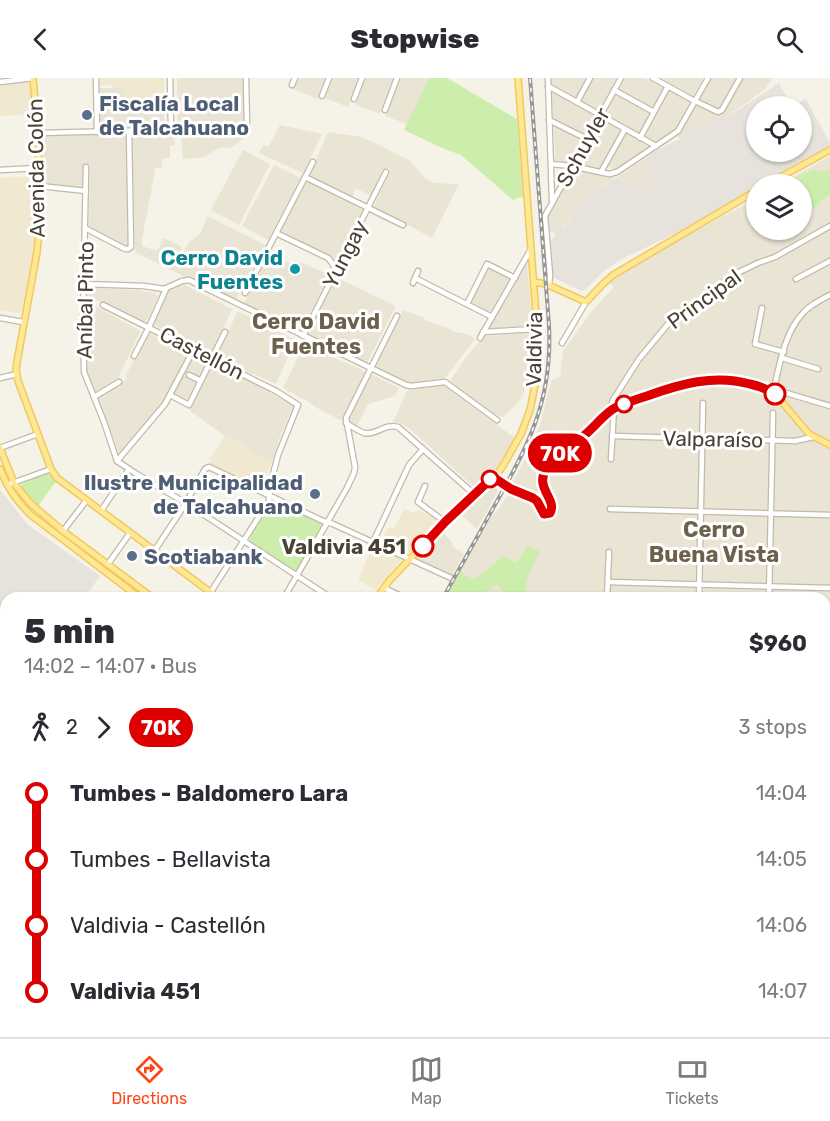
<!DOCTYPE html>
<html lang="en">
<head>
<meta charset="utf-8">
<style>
	body { margin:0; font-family:Rubik,sans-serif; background:#f7f7f7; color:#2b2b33; height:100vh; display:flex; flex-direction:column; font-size:22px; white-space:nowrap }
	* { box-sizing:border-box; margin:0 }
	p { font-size:20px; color:#7c7c81 }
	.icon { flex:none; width:33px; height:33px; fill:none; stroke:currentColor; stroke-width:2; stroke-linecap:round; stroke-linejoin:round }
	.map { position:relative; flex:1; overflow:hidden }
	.details { position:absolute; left:0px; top:514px; width:831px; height:446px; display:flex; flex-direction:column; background:#fff; border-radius:18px 18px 0 0; box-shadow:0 2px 4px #0004 }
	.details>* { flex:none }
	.badge { padding:0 12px; border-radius:20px; font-size:21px; line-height:39px }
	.buttons { position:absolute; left:746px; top:18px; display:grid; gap:12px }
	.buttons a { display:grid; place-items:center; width:66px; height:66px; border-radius:50%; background:#fff; box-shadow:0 2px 4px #0004; font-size:30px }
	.map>.badge { position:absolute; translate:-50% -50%; box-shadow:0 0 0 3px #fff }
	.legs { display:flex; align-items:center; gap:9px; height:66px; padding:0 24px; font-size:20px }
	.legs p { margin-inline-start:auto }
	.head { display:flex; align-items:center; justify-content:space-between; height:102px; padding:0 24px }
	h1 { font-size:33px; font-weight:800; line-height:45px }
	ul { padding:0 24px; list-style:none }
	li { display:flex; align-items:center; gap:21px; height:66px; font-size:22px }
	li i { display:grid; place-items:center; width:9px; height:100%; margin:0 8px; background:currentColor }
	li i::after { content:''; width:15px; height:15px; margin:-8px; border:4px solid; border-radius:50%; background:#fff }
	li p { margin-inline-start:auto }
	li:first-child i { background:linear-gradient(#0000 50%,currentColor 0) }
	li:last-child i { background:linear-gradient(currentColor 50%,#0000 0) }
	header { display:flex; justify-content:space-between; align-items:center; height:78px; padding:0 24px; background:#fff; font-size:27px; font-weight:800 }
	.menu { display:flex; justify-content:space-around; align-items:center; height:84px; border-top:2px solid #e1e1e2; background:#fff; font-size:16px; color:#7c7c81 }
	.menu a { display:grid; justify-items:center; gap:3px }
	.menu .active { color:#ff4514 }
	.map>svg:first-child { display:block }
	.residential { fill:#eae4d5 }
	.industrial { fill:#e7e3dc }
	.education { fill:#f0e8d0 }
	.green { fill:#ccedac }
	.water { fill:#9ecef7 }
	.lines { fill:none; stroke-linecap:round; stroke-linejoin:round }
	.minor-casing { stroke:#c2baa9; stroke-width:7 }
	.major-casing { stroke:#efcb5b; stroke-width:8 }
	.minor { stroke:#fff; stroke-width:4.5 }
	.major { stroke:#ffe796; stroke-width:5 }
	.rail-casing { stroke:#979797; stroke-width:4 }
	.rail { stroke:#fff; stroke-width:1.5; stroke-dasharray:4.5; stroke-linecap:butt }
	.major-bridge-casing { stroke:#efcb5b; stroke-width:8; stroke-linecap:butt }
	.major-bridge { stroke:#ffe796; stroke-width:5 }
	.line-1-casing { stroke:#fff; stroke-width:14 }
	.line-1 { stroke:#d00; stroke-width:9 }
	.service-dot { fill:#5c6f8a; stroke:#fff; stroke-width:2 }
	.culture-dot { fill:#0f9aa8; stroke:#fff; stroke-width:2 }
	.stop-1-dot { fill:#fff; stroke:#d00; stroke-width:3 }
	.labels { text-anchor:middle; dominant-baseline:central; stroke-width:6; stroke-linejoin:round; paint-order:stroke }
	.service-label { font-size:21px; font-weight:bold; fill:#4e5e75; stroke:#fff; text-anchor:start }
	.street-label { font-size:21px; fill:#494235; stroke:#fff }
	.culture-label { font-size:21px; font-weight:bold; fill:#0d838f; stroke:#fff; text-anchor:end }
	.stop-label { font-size:21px; font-weight:bold; fill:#494235; stroke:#fff; text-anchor:end }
	.neighbourhood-label { font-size:22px; font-weight:bold; fill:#6d614b; stroke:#fff }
</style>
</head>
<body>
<header><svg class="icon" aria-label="back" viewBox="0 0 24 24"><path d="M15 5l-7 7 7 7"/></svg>Stopwise<svg class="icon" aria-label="search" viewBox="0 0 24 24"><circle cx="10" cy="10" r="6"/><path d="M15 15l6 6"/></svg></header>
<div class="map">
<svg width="830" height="959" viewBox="0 0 830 959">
	<rect width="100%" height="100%" fill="#f5f2e7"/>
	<g class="residential">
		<polygon points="177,0 243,0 244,45 242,47 178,49"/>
		<polygon points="299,0 325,0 317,21 294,11"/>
		<polygon points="333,0 359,0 348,29 325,20"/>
		<polygon points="366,0 393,0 380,36 356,27"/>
		<polygon points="400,0 429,0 407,46 385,38"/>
		<polygon points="551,0 587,0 577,21 552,7"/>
		<polygon points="592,0 617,0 599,33 580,23"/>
		<polygon points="626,0 645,0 665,11 653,31 619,12"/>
		<polygon points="662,0 703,0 693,18"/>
		<polygon points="711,0 737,0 720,31 699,21"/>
		<polygon points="743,0 772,0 766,10 724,41 709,45 706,48 680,61 677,59 684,49 697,26 717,35 721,36"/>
		<polygon points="99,10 124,10 125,23 164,22 164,48 162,49 99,50"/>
		<polygon points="669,12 690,24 676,50 654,65 643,59"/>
		<polygon points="553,13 596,38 586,58 553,41 552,15"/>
		<polygon points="616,17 651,36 640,56 605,37"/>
		<polygon points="603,41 622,52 601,91 578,85"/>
		<polygon points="280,47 322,56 304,94 302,95 259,75 263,67 269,68"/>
		<polygon points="556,47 584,61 571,85 555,83 554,48"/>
		<polygon points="245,53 243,61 230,70 219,70 204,79 183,81 181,56"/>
		<polygon points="328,54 361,59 377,66 410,83 425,100 434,105 459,106 432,160 374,129 391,91 386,89 371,118 356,110 352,120 311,98 310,95"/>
		<polygon points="626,54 650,68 615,92 608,88"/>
		<polygon points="123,56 126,59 128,167 125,169 90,149 89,146 90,86 83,86 82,108 80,109 45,105 43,58"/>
		<polygon points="174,56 175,67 170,68 170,80 162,81 162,89 155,90 153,104 142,161 142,168 157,173 164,160 182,169 179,178 181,179 189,164 200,156 208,138 265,167 236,221 191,199 185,199 135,174 132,60 135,57"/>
		<polygon points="243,72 270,86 239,147 211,132"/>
		<polygon points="830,78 830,670 825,669 825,520 444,520 489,443 516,407 512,405 530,372 540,347 548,314 552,302 560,299 563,273 591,234 614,209 609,204 652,176 756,121 756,152 801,152 801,106 780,106"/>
		<polygon points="641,83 656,108 649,112 628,111 619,98"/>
		<polygon points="274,87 301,100 268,162 242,148"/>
		<polygon points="575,89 616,99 586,119 561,151 547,148 546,139"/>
		<polygon points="306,103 363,132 337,187 328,178 279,153"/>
		<polygon points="270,175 297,189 300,184 330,197 301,253 244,225"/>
		<polygon points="527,185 532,247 488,251 525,186"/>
		<polygon points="487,189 489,189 510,200 510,203 491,234 490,235 472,226 471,223"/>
		<polygon points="337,200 396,228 367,285 313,259 312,260 308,258 307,255"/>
		<polygon points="183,206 232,231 212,275 152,246 167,214"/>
		<polygon points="90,210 137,212 155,215 158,218 147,243 144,244 87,218 88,213"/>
		<polygon points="88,224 139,252 140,254 118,300 95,314 87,298"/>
		<polygon points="403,232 423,239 426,243 446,249 455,254 466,256 475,261 445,300 409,305 375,289"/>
		<polygon points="237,234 240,234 296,262 276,306 254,296 253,297 217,279"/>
		<polygon points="148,255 189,273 169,315 142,350 122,374 119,375 98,320 127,301 126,297"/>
		<polygon points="532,255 533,271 530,271 531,294 525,312 518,325 503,339 496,337 450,303 467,278 484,258"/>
		<polygon points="304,266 366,294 342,343 317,330 309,324 283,310"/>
		<polygon points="194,274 210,281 201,301 184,293"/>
		<polygon points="213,285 226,291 294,328 279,361 271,386 226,356 225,358 190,333"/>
		<polygon points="182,297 198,305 188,325 172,317"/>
		<polygon points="373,297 399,310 395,318 368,326 356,350 347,344 370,298"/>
		<polygon points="440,307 444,308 515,360 497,391 476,408 473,408 409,350 400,345 393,344 407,313"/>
		<polygon points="490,407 498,413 477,451 460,435"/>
		<polygon points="442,453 453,465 452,468 464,476 452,498 415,481"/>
		<polygon points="336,954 603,954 582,958 554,959 335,959"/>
	</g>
	<g class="industrial">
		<polygon points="779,5 791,28 756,28 756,74 801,74 801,28 792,28 806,21 830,65 830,72 763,106 756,106 756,111 705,141 620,182 603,194 586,211 582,213 552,199 550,163 555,159 555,155 549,154 547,148 562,151 586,119 619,98 628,111 641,102 649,112 656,108 641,83 659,71 706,48 720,39 724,41"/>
		<polygon points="0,412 28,447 100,498 84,520 6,520 6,633 3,643 1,663 6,689 6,755 0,756"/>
	</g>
	<g class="education">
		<polygon points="99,0 164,0 164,22 125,23 124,10 112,10 112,7 99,8"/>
		<polygon points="32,3 34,36 0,38 0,6"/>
		<polygon points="36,98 37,149 34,171 22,233 19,235 0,232 0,100"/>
		<polygon points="226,356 271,386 262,410 209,387 210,380"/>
		<polygon points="404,431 414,435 417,431 439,442 439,445 409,475 407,476 382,464 387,450 394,451"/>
		<polygon points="373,467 403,481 383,504 377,513 358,502"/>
	</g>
	<g class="green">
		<polygon points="429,0 447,0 517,41 523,119 517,120 514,123 461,77 442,70 404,52"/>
		<path d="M814,91L822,94L830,91V116C817,123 821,133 801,131V106H780Z"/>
		<polygon points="49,393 56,403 38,428 29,420 21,410 22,406"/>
		<polygon points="274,423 321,444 323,448 297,492 293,492 250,464 250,459 272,424"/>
		<path d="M528,467L540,474C533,488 521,505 528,520H511L505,519L503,512L496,506L488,513L483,520H444L460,491L464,497L474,501L477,500L503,478L516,485Z"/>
		<polygon points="830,822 830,883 828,891 825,895 825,825"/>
		<polygon points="830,907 830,959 779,959 777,954 825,954 825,913"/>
		<polygon points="675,954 711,954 718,959 652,959"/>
	</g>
	<polygon class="water" points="6,755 6,954 222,954 223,959 0,959 0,756"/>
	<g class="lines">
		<g class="minor-casing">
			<g id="minor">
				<polyline points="96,0 97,54"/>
				<polyline points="170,0 171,52"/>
				<polyline points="548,0 552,122"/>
				<polyline points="653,0 691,21 718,34 722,32 740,0"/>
				<polyline points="0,4 33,0"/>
				<polyline points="292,7 295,0"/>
				<polyline points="548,8 656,68"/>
				<polyline points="614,12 654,34"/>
				<polyline points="322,18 329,0"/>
				<polyline points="354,21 362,0"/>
				<polyline points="577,24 590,0"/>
				<polyline points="385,32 397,0"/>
				<polyline points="549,42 587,61"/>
				<polyline points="38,55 245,50 247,47 246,0"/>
				<polyline points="640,60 668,8"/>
				<polyline points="551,86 572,88 609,96 617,94 678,53 708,0"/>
				<polyline points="86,89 83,240 84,294 104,344 117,383 135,395 189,427 331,520"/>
				<polyline points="0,92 39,90"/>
				<polyline points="601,94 625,51"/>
				<polyline points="305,99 403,147"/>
				<polyline points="40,108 86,113"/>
				<polyline points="85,150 125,171 128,171 131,169 129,53"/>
				<polyline points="276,155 328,180 332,185 336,193"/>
				<polyline points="415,200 492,239"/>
				<polyline points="796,201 830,183"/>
				<polyline points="413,205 418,193"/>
				<polyline points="84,206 144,208 164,211 182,203 189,202 406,307 411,308 445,304 497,342"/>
				<polyline points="549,208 550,197 545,138 621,0"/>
				<polyline points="245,215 313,84"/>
				<path d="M830,217C820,222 810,227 803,235C784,255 779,289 773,315L783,314L830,328"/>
				<polyline points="467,226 487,186 515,200"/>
				<polyline points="103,227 276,313 298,327 278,377 270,408 269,423 207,520"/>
				<polyline points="762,230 755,266 784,274"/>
				<polyline points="0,240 23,244"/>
				<polyline points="483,254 537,251"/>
				<polyline points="303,258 386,94"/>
				<polyline points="480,260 531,171"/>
				<polyline points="562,265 586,224"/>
				<polyline points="134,278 149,249 166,211"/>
				<polyline points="782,280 818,291"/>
				<polyline points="189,297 201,303"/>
				<polyline points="0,300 17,296"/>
				<polyline points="170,317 189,327 225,254"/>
				<polyline points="94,319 119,304"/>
				<path d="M346,345C351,348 358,353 364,355C376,358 384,345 398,349L474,416"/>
				<polyline points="612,358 795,363 813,359"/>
				<polyline points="0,370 38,356"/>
				<polyline points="611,381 614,331 612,325 613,322 639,281 673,240 705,221 721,206 735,196 758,185 775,179 830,148"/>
				<polyline points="117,383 165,326 194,271"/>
				<polyline points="7,407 51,391"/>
				<polyline points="425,408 418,424 445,444"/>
				<polyline points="610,431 830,437"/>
				<polyline points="101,433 129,391"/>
				<polyline points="63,453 86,423"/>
				<polyline points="373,464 409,387 423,371"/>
				<polyline points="155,472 184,428 205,391 209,389 323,443 333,446 451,500"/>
				<polyline points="108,486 130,455"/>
				<polyline points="608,504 830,510"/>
				<polyline points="384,510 405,520"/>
				<polyline points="284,520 347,410 354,395 355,389 346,340 397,238"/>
				<polyline points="607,520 609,474"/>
				<polyline points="699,520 703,325"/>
				<polyline points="769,520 773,335"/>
				<polyline points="825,903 830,895"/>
				<polyline points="286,954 287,959"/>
				<polyline points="350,954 352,959"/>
				<polyline points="315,959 316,954"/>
				<polyline points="376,959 377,954"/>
			</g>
		</g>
		<g class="major-casing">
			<g id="major">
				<polyline points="33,0 38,55 40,143 37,174 17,284 16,292 18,303 51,391 57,400 218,520"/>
				<polyline points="768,106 830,72"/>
				<polyline points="534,204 546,206 586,224 602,207 613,197 756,113"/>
				<polyline points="0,370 14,405 30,425 63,453 153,520"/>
				<path d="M0,391C7,409 17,424 31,437L140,520"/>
				<path d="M511,411L535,421L544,436L550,435C558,421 533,410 547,388C556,376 570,368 582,359C593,350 601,338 613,331C623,325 636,321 647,317C681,305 715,296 751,306C760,308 768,311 776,317L809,356L830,367"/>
				<polyline points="377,520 389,503 445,444 498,395 504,386 521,356 530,332 536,302 538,263 518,0"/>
				<polyline points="768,954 771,959"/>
				<polyline points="325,959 326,954"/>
				<polyline points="614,959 632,954"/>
			</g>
		</g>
		<use href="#minor" class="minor"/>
		<use href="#major" class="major"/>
		<g class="rail-casing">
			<path id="rail" d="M443,520C459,491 476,462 492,432C528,368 553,323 549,247L530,0"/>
		</g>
		<use href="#rail" class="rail"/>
		<g class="major-bridge-casing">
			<polyline id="major-bridge" points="501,405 511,411"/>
		</g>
		<use href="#major-bridge" class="major-bridge"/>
	</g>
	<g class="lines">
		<g class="line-1-casing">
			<path id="line-1" d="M423,468L445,444L493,399L511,411L533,420L537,423L544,436L550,435C558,421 533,410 547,389C556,376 570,368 582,359C593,351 601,339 613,331C623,325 635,322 647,318C680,306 714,296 750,306C759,308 767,311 775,316"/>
		</g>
		<use href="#line-1" class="line-1"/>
	</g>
	<g class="service-dot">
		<circle cx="87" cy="37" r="6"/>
		<circle cx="315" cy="416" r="6"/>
		<circle cx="132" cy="478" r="6"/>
	</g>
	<circle class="culture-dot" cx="295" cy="191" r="6"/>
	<g class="stop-1-dot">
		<circle cx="775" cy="316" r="10"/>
		<circle cx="624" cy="326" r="8"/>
		<circle cx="490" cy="401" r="8"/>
		<circle cx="423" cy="468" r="10"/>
	</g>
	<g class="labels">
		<g class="service-label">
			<text x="99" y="25">Fiscalía Local<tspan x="99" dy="24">de Talcahuano</tspan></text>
			<text x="303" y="404" text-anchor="end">Ilustre Municipalidad<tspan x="303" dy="24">de Talcahuano</tspan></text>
			<text x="144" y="478">Scotiabank</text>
		</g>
		<g class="street-label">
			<text transform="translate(583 69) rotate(-61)">Schuyler</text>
			<text transform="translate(36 90) rotate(-91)">Avenida Colón</text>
			<text transform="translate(345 176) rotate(-63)">Yungay</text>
			<text transform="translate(704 221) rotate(-36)">Principal</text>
			<text transform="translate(85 222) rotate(-89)">Aníbal Pinto</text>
			<text transform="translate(534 271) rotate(-89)">Valdivia</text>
			<text transform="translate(202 275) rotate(27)">Castellón</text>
			<text transform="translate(713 361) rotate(1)">Valparaíso</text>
		</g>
		<g class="culture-label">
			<text x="283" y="179">Cerro David<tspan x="283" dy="24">Fuentes</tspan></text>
		</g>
		<g class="stop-label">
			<text x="406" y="468">Valdivia 451</text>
		</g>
		<g class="neighbourhood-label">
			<text x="316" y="243">Cerro David<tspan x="316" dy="25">Fuentes</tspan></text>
			<text x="714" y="451">Cerro<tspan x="714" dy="25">Buena Vista</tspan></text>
		</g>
	</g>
</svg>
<div class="buttons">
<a><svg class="icon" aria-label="locate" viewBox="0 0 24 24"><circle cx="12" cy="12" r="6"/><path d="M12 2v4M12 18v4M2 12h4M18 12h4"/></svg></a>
<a><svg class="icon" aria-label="layers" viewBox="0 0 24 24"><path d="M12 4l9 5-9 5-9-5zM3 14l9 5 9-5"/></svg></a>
</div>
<b class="badge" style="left:560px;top:375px;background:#d00;color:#fff">70K</b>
<section class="details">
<div class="head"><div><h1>5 min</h1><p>14:02 – 14:07 · Bus</p></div><b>$960</b></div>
<div class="legs"><svg class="icon" aria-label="walk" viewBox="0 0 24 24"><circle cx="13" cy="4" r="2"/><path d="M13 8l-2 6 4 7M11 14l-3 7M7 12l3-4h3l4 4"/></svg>2<svg class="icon" aria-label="forward" viewBox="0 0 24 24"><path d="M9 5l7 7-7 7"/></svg><b class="badge" style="background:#d00;color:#fff">70K</b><p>3 stops</p></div>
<ul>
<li><i style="color:#d00"></i><b>Tumbes - Baldomero Lara</b><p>14:04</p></li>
<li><i style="color:#d00"></i><span>Tumbes - Bellavista</span><p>14:05</p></li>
<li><i style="color:#d00"></i><span>Valdivia - Castellón</span><p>14:06</p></li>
<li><i style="color:#d00"></i><b>Valdivia 451</b><p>14:07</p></li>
</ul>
</section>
</div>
<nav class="menu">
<a class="active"><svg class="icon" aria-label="directions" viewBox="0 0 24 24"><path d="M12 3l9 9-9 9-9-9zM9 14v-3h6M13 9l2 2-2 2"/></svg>Directions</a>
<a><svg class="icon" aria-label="map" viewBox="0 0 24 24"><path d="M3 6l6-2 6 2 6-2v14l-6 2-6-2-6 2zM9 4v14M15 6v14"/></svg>Map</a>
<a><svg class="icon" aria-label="tickets" viewBox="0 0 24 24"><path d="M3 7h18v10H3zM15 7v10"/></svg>Tickets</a>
</nav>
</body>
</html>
